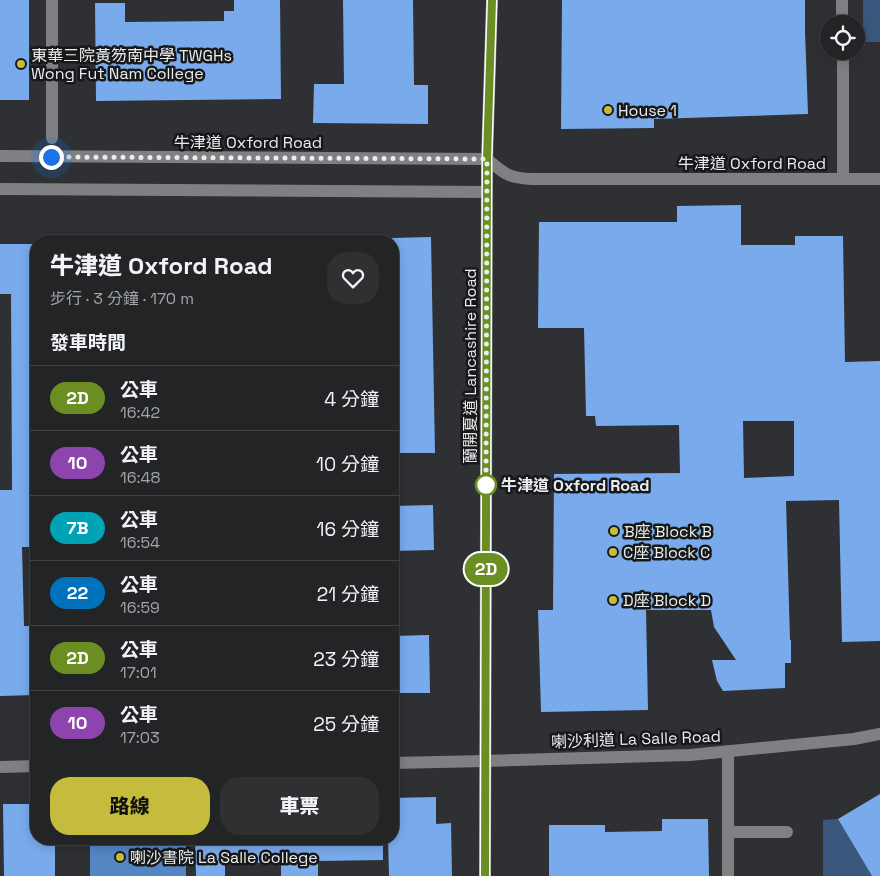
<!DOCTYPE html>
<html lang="zh-TW">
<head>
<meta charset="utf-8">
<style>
	body { margin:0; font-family:"Space Grotesk","Noto Sans TC",sans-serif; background:#2e3032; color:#f1f3f6; height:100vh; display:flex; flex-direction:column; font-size:19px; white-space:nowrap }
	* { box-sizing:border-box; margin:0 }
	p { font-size:16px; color:#a2a4a7 }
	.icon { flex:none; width:28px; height:28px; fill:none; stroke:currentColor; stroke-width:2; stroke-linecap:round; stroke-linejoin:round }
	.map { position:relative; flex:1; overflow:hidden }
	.panel { position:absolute; left:30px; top:235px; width:369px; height:610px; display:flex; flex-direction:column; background:#222426; border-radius:20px; box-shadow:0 2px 12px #0003,0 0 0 1px #3f4143 }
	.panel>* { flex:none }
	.badge { padding:0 10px; border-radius:16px; font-size:18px; line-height:32px }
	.buttons { position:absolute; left:820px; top:15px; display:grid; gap:10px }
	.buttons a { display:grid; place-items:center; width:45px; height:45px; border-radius:50%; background:#222426; box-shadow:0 2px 12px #0003,0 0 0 1px #3f4143; font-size:25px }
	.you { position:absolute; width:25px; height:25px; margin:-12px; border:4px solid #fff; border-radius:50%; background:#1a73e8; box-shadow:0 0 0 8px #1a73e833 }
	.map>.badge { position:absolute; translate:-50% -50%; box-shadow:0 0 0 2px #fff }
	h2 { padding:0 20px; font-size:19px; line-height:45px }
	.round { display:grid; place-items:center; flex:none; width:52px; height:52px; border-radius:20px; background:#2e3032 }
	.summary { display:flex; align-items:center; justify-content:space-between; height:85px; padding:0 20px }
	h1 { font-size:24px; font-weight:800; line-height:38px }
	.action { display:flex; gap:10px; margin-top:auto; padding:10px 20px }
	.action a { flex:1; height:58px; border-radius:20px; background:#c5bc3d; color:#111; font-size:20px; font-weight:800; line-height:58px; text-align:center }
	.action a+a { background:#2e3032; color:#f1f3f6 }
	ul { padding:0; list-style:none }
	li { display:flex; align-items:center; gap:15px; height:65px; padding:0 20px; border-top:1px solid #3f4143 }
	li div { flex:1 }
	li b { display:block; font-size:19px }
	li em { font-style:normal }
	li .badge { min-width:55px; font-weight:700; text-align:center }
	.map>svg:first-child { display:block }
	.green { fill:#3a577d }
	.water { fill:#5485c4 }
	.building { fill:#79abec; fill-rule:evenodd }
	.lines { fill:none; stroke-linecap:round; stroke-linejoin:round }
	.minor { stroke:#7f8082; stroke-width:12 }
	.line-casing { stroke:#fff; stroke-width:11 }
	.line { stroke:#6b8e23; stroke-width:8 }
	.walk { stroke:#eaecee; stroke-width:5; stroke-dasharray:0 9 }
	.poi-dot { fill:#c5bc3d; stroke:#17181a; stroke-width:2 }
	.stop-dot { fill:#fff; stroke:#6b8e23; stroke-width:2.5 }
	.labels { text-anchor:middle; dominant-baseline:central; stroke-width:5; stroke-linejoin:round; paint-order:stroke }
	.poi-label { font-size:16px; fill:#eaecee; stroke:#17181a; text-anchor:start }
	.street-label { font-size:16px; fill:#eaecee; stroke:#17181a }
	.stop-label { font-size:16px; font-weight:bold; fill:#eaecee; stroke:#17181a; text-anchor:start }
</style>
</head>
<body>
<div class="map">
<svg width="880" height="876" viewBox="0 0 880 876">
	<rect width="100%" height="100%" fill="#2e3033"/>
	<g class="green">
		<rect x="863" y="0" width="17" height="42"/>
		<polygon points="838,819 872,876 823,876 823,820"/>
	</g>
	<rect class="water" x="90" y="839" width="96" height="37"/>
	<g class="building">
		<rect x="0" y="0" width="29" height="100"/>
		<polygon points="234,0 280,0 281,99 96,101 95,3 125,3 125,22 224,21 224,11 234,11"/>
		<polygon points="343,0 413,0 414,85 428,85 428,124 313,123 314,84 344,84"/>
		<polygon points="562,0 805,0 805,31 808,114 654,119 654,128 561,129"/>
		<path d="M741,205V245H795V236H843L845,362L880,361V641L842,642L839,500L786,501L790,640H791V663H785V688L723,691L717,681L712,660H736L714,627L711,610H646L648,710L541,712L538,610H553L554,474L680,473L679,425L596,426L595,416H586L584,328H538L539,222H677V206ZM743,421H794V476L744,478Z"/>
		<polygon points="431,237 435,453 392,453 392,238"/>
		<polygon points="0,244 36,244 36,547 22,547 24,626 34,626 35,661 36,661 36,695 0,696 0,490 12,490 11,294 0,294"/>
		<polygon points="433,505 434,550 392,551 392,506"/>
		<polygon points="429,635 430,693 397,693 397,685 392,685 392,636"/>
		<polygon points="880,794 880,876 872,876 838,819"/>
		<polygon points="436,797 436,824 451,823 452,876 389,876 388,839 392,839 392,798"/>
		<polygon points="3,804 36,804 36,839 55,839 55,876 4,876"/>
		<polygon points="662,819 708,819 709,876 549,876 549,825 605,825 605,832 662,831"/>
		<polygon points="195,839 383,839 383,860 318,861 318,876 281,876 281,862 225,864 225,876 196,876"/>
	</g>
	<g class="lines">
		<g class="minor">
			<polyline points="842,0 842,24"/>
			<polyline points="843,51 843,179"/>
			<polyline points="52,138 52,0"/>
			<path d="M0,156L487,159C505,174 508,178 532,179H880"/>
			<polyline points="0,189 487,192"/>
			<polyline points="392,763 485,761 690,755 854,739 880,734"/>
			<polyline points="0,767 36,766"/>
			<polyline points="728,832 787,832"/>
			<polyline points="485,876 487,159 492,0"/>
			<polyline points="728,876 728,751"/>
		</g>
	</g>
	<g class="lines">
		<g class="line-casing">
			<polyline id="line" points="485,876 487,159 492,0"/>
		</g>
		<use href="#line" class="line"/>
		<polyline class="walk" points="51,157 487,159 486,485"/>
	</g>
	<g class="poi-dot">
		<circle cx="21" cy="64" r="5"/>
		<circle cx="608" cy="110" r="5"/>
		<circle cx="614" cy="531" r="5"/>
		<circle cx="613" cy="552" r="5"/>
		<circle cx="613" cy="600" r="5"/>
		<circle cx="120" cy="857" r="5"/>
	</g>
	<circle class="stop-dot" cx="486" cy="485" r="10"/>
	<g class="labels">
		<g class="poi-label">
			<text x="31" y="55">東華三院黃笏南中學 TWGHs<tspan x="31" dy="18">Wong Fut Nam College</tspan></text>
			<text x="618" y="110">House 1</text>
			<text x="624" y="531">B座 Block B</text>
			<text x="623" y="552">C座 Block C</text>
			<text x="623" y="600">D座 Block D</text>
			<text x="130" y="857">喇沙書院 La Salle College</text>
		</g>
		<g class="street-label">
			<text x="248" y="142">牛津道 Oxford Road</text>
			<text x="752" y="163">牛津道 Oxford Road</text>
			<text transform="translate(470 366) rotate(-90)">蘭開夏道 Lancashire Road</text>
			<text transform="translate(636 739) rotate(-2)">喇沙利道 La Salle Road</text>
		</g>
		<g class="stop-label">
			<text x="501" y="485">牛津道 Oxford Road</text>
		</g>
	</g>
</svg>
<div class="buttons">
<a><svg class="icon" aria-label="locate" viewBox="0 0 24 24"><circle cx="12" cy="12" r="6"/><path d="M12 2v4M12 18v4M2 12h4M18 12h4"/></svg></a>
</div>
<div class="you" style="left:51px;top:157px"></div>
<b class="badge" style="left:486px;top:569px;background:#6b8e23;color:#fff">2D</b>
<section class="panel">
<div class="summary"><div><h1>牛津道 Oxford Road</h1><p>步行 · 3 分鐘 · 170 m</p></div><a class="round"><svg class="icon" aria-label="heart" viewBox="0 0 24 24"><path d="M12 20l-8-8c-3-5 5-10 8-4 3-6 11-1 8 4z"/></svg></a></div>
<h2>發車時間</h2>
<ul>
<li><span class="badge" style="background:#6b8e23;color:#fff">2D</span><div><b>公車</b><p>16:42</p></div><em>4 分鐘</em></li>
<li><span class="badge" style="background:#8e44ad;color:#fff">10</span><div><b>公車</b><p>16:48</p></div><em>10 分鐘</em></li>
<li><span class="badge" style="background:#00a3b4;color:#fff">7B</span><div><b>公車</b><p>16:54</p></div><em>16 分鐘</em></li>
<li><span class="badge" style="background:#0072bc;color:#fff">22</span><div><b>公車</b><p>16:59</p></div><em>21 分鐘</em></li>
<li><span class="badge" style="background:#6b8e23;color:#fff">2D</span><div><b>公車</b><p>17:01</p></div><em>23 分鐘</em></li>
<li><span class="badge" style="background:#8e44ad;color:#fff">10</span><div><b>公車</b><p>17:03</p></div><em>25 分鐘</em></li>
</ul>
<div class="action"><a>路線</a><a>車票</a></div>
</section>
</div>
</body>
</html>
